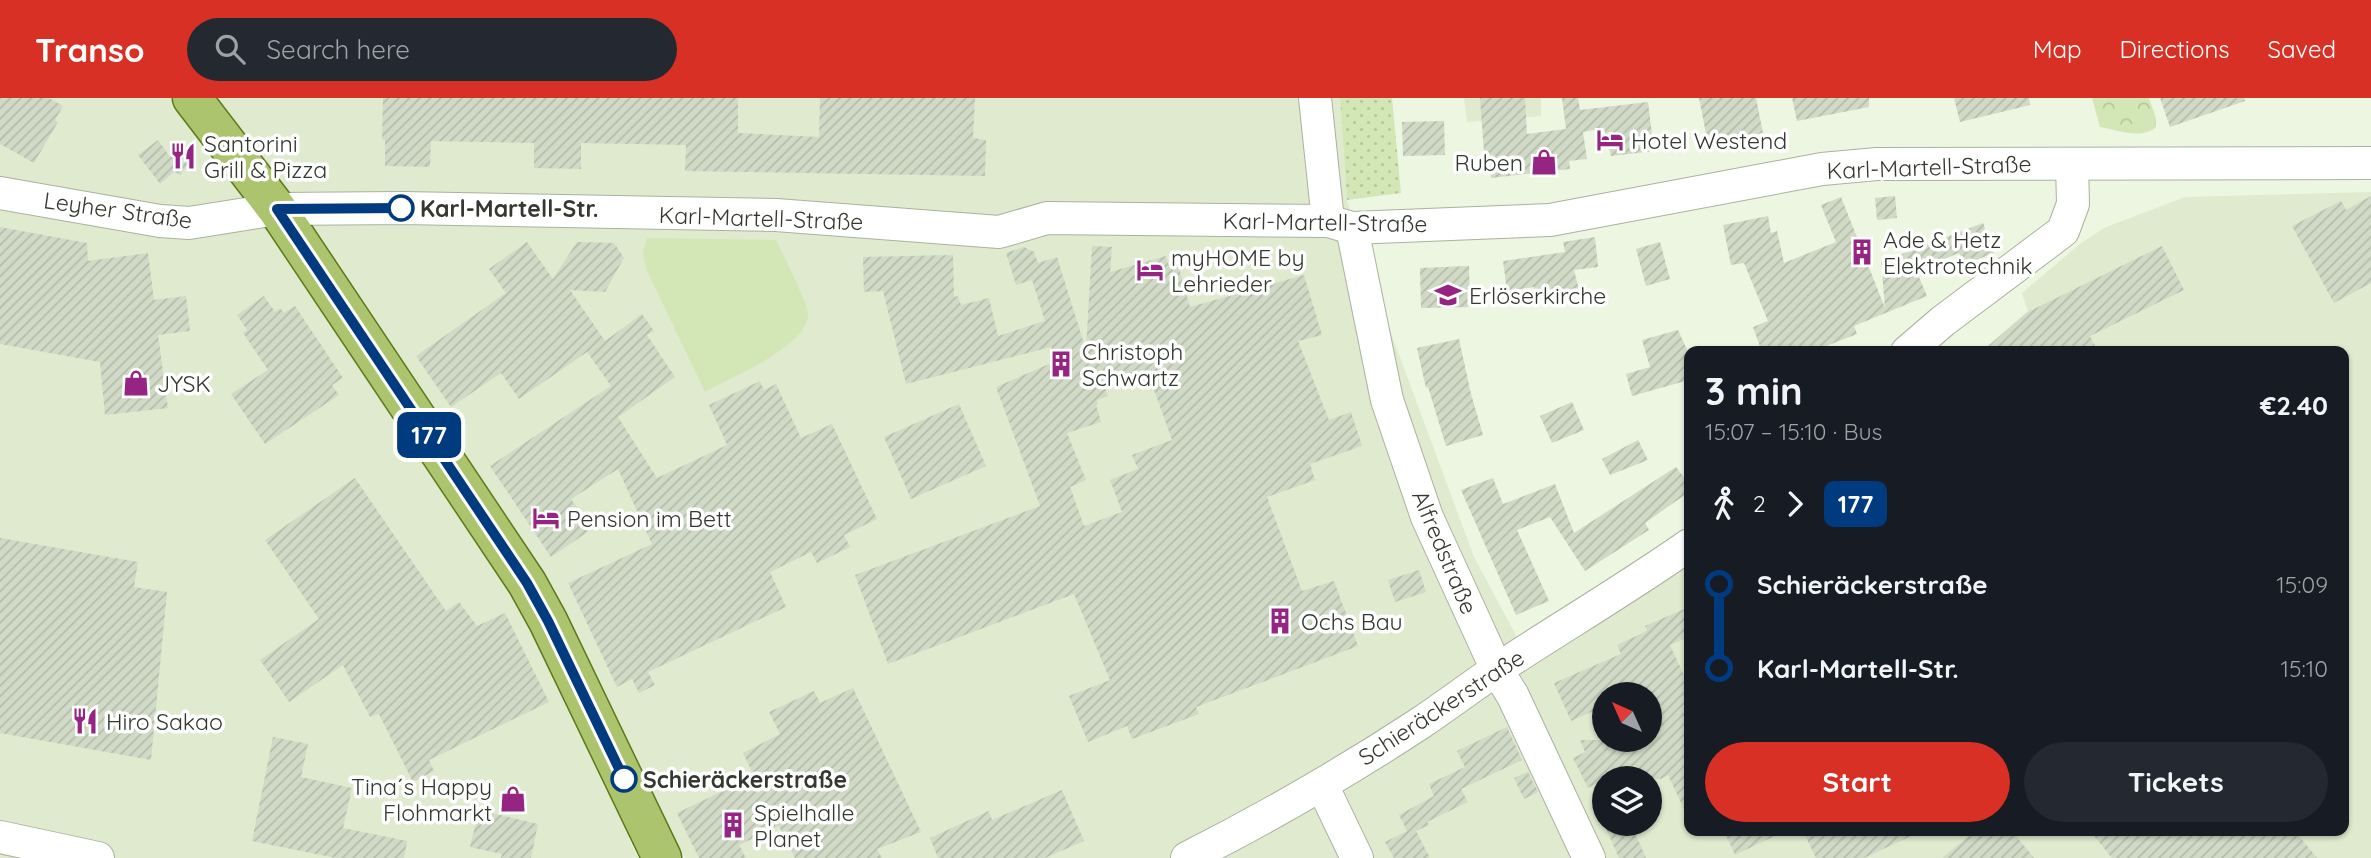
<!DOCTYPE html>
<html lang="en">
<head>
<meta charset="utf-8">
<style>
	body { margin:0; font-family:Quicksand,sans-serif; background:#242831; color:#f1f3f6; height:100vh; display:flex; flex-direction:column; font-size:26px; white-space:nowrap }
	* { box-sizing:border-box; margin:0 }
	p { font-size:23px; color:#9ea1a6 }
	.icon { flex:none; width:38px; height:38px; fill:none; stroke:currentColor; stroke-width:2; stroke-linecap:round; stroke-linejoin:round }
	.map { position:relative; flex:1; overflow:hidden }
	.panel { position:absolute; left:1684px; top:248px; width:665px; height:490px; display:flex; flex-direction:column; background:#171b24; border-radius:14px; box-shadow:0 2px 5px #0004 }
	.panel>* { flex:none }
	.badge { padding:0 14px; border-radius:10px; font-size:24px; line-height:46px }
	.needle { width:46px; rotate:315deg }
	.tools { position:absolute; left:1592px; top:584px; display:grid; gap:14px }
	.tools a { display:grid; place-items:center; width:70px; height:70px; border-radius:50%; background:#171b24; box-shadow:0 2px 5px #0004; font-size:35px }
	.map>.badge { position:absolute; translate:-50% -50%; box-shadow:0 0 0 4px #fff }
	.legs { display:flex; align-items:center; gap:10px; height:77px; padding:0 21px; font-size:23px }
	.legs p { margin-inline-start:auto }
	.summary { display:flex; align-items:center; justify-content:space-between; height:119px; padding:0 21px }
	h1 { font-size:38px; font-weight:700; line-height:52px }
	.action { display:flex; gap:14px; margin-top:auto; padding:14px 21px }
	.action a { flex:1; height:80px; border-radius:42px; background:#d93025; color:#fff; font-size:28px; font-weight:700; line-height:80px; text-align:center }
	.action a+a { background:#242831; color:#f1f3f6 }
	ul { padding:0 21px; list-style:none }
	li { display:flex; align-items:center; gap:24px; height:84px; font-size:26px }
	li i { display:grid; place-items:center; width:10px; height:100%; margin:0 9px; background:currentColor }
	li i::after { content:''; width:18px; height:18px; margin:-9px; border:5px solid; border-radius:50%; background:#171b24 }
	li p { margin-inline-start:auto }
	li:first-child i { background:linear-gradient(#0000 50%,currentColor 0) }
	li:last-child i { background:linear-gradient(currentColor 50%,#0000 0) }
	header { display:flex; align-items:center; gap:42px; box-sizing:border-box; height:98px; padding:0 35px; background:#d93025; color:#fff }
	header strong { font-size:33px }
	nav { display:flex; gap:38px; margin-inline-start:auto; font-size:24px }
	.search { width:490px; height:63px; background:#242831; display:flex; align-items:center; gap:18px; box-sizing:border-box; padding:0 24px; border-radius:38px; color:#9ea1a6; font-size:26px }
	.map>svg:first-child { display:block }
	.built { fill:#dfeacf; fill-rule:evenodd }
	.grass { fill:#d3e7b6 }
	.park { fill:url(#park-crowns) }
	.garden { fill:url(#garden-dots) }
	.building { fill:url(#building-hatch); fill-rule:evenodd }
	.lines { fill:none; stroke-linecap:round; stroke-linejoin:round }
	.minor-casing { stroke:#aab29f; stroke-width:34 }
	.major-casing { stroke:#5e7919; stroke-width:41 }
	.minor { stroke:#fff; stroke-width:32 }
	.major { stroke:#acc46d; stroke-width:38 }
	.line-1-casing { stroke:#fff; stroke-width:16 }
	.line-1 { stroke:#003b80; stroke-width:10 }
	.stop-1-dot { fill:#fff; stroke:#003b80; stroke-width:3.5 }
	.labels { text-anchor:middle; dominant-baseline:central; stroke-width:7; stroke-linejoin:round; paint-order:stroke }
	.poi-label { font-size:23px; fill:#353830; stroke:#fff; text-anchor:start }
	.street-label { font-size:23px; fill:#353830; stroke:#fff }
	.stop-label { font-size:23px; font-weight:bold; fill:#353830; stroke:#fff; text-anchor:start }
</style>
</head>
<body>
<header>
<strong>Transo</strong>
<div class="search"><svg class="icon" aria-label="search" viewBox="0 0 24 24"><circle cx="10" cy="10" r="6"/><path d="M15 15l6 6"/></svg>Search here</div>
<nav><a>Map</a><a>Directions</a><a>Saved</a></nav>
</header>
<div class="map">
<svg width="2371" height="760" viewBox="0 0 2371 760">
	<defs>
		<pattern id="park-crowns" width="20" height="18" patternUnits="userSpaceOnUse" patternTransform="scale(1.75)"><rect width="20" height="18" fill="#d3e7b6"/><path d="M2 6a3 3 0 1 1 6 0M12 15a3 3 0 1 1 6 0" fill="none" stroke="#b6c79d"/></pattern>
		<pattern id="garden-dots" width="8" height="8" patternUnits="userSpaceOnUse" patternTransform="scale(1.75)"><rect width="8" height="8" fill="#d3e7b6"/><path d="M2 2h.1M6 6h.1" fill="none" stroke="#b6c79d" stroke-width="1.8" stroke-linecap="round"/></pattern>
		<pattern id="building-hatch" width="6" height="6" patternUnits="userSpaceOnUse" patternTransform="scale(1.75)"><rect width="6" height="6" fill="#d1dac6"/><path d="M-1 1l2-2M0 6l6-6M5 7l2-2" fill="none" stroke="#b4bcaa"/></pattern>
	</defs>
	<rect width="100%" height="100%" fill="#edf6e1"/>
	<g class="built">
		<path d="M0,0H1340L1347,102L1391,235L1474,459L1526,556L1689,450V733H2343V254H2041L2022,195L2080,146L2104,130L2185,99L2371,94V760H685L669,730L628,739L638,760H0ZM1605,597H1650V642H1605ZM1605,681H1650V726H1605Z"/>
		<polygon points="1464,0 1541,0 1541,18 1467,24"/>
	</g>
	<path class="grass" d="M647,140L776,142C782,154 808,206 808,216C809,248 730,280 705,294L646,171L643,153Z"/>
	<path class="park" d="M2092,0H2149L2156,20V29C2142,42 2117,32 2100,29Z"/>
	<polygon class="garden" points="1340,0 1392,0 1401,95 1347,102"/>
	<g class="building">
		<polygon points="0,0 49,0 63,8 55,22 58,24 34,65 0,46"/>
		<polygon points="383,0 738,0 738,35 819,39 820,0 975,0 973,40 986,42 985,78 685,73 686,47 581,45 581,71 534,70 534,45 431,43 430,69 385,68 385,42 382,42"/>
		<polygon points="1480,0 1525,0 1527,36 1566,31 1562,0 1578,0 1580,12 1648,4 1654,53 1611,58 1604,30 1583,34 1587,61 1569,63 1570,71 1491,80 1488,54 1484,55"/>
		<polygon points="1699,0 1756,0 1763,35 1708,46"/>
		<polygon points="1792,0 1869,0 1869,9 1797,23"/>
		<polygon points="1954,0 2029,0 2030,7 1960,24"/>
		<polygon points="2160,0 2244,0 2245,3 2170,29"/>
		<polygon points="1444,23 1445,57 1403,58 1402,24"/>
		<polygon points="158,42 170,59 177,47 194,56 181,77 174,74 160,86 138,57"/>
		<polygon points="1895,98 1897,120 1877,122 1875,100"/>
		<polygon points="2371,98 2371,185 2334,205 2292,128 2341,103 2346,112"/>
		<polygon points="1841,99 1885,210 1881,164 1983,125 1994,155 1963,167 1959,155 1916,172 1927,198 1854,228 1857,236 1811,254 1762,254 1753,229 1768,223 1744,165 1731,167 1723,127 1768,118 1771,135 1777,133 1784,165 1836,144 1821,107"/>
		<polygon points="0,129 87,145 88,163 148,155 154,202 186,198 190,233 158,237 168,310 105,317 100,264 0,246"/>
		<polygon points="1595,139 1598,169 1574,172 1580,196 1536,202 1534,189 1507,193 1503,163 1565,154 1563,144"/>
		<polygon points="527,144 553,181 577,144 614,145 624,160 605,194 570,192 605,243 642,216 654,233 647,237 675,279 618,319 657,380 727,347 709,307 760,283 764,292 776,286 801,340 832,326 877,421 844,437 850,449 817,465 811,454 770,474 786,509 648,574 655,587 639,595 632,581 617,589 568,485 652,446 618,371 571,401 592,431 551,459 490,368 611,288 587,254 519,301 501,275 451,309 416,258 506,195 489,171"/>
		<polygon points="1660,144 1670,181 1646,188 1636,151"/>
		<path d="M1092,148L1112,149L1110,174L1166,158L1169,169L1178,167L1190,209L1304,177L1322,237L1298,243L1329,322L1351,314L1362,348L1310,366L1315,382L1267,399L1302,493L1334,483L1358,548L1196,609L1199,616L1132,641L1127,628L1088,644L1069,598L1110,582L1074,496L888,566L855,477L1040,408L996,289L1056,263L1051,249L906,286L883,193L864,194L863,159L953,157L954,199L958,198L961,207L989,200L998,238L1045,223L1032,182L1016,187L1006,155L1024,149L1034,154L1038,165L1057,159L1086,252ZM1147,272L1172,342L1132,357L1138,371L1110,382L1122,414L1084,428L1070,389L1086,382L1067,335L1101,324L1096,307H1098L1097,302L1108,298L1104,287Z"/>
		<polygon points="2162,148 2184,192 2090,238 2098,254 1981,254 2026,215"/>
		<polygon points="1469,168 1470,209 1421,210 1420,170"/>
		<polygon points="264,198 275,214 280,210 284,215 295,208 343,280 332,287 339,297 265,346 231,296 268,272 243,235 247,232 237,217"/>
		<polygon points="1678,232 1689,256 1689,282 1632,298 1626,276 1650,269 1642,242"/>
		<polygon points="1459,241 1471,296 1483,337 1446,348 1428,289 1426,290 1417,250"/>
		<polygon points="1572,304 1584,332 1552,345 1540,318"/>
		<polygon points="959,306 986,368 911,401 884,339"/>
		<polygon points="1638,342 1648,362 1610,377 1602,361"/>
		<polygon points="1676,369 1689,386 1689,394 1645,425 1649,432 1585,473 1550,419 1517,432 1549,503 1516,517 1461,392 1493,380 1503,406 1555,386 1574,435"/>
		<polygon points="355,380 446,513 459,504 477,528 505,515 549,604 429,662 434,673 413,684 379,616 370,619 343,567 289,604 260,562 319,521 265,442"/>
		<polygon points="0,440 138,464 134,489 167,494 151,662 0,635"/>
		<polygon points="1419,472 1426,494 1395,504 1388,482"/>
		<polygon points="1689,509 1689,539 1670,547 1689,588 1689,722 1668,677 1661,681 1642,681 1635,667 1588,690 1573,660 1585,654 1580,642 1650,642 1650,597 1605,597 1605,608 1571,623 1554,585 1621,556 1617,547 1647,533 1645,528"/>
		<polygon points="853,590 921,734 877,751 882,760 795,760 779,728 739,747 746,760 699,760 677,715 754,678 743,655 780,636 769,614 814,593 820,605"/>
		<polygon points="1507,629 1522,662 1461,691 1468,704 1427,724 1429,727 1416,733 1430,760 1394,760 1385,744 1407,733 1399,717 1434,698 1429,686 1465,669 1457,653"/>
		<polygon points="273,639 308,646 301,679 352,690 343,730 407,743 404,760 336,760 252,743"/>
		<polygon points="1528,674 1538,694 1524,701 1514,680"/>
		<polygon points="1062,692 1084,743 1045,760 938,760 930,740 989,713 992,722"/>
		<polygon points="479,712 538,726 531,760 501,760 502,756 470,749"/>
		<polygon points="1604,726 1631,726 1646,760 1619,760"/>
		<polygon points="1724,733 1785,733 1735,757"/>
		<polygon points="1803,733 1922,733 1864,760 1816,760"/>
		<polygon points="1975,733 2012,733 2034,760 1942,760"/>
		<polygon points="2090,733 2295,733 2317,760 2112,760"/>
	</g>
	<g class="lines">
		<g class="minor-casing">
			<g id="minor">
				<polyline points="1315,0 1328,123"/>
				<polyline points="0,95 160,123 189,125 277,111 403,110 776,117 999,134 1047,120 1328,123 1352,130 1550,122 1822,71 1877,66 2371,65"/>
				<polyline points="1352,130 1387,302 1427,419 1497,572 1513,598 1589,760"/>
				<polyline points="1907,254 1943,223 2063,133 2073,106 2072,66"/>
				<polyline points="1322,687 1357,760"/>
				<polyline points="0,739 98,760"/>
				<path d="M1187,760C1268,719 1346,674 1422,624C1447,607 1471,589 1496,572C1560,530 1626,491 1689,447"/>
			</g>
		</g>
		<g class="major-casing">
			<polyline id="major" points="192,0 277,111 527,485 548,523 662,760"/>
		</g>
		<use href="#minor" class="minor"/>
		<use href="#major" class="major"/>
	</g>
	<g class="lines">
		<g class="line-1-casing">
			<polyline id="line-1" points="401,110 277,111 527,485 548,523 624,681"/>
		</g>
		<use href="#line-1" class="line-1"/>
	</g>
	<defs>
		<g id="hotel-bare" transform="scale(2.1)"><path d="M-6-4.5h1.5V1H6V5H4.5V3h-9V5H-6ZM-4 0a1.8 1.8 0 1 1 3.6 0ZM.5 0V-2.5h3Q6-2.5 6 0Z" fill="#962483" stroke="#fff" stroke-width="2.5" paint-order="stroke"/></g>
		<g id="restaurant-bare" transform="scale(2.1)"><path d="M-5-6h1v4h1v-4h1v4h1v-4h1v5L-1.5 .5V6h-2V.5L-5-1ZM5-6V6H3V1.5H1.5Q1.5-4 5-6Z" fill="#962483" stroke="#fff" stroke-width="2.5" paint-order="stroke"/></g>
		<g id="shop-bare" transform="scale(2.1)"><path d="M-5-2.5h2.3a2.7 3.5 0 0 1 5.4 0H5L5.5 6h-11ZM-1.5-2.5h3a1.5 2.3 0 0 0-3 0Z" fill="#962483" stroke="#fff" stroke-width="2.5" paint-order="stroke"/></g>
		<g id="building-bare" transform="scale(2.1)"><path d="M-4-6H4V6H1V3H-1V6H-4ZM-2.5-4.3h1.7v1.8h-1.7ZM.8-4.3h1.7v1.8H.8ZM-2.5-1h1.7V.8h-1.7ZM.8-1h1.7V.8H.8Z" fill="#962483" stroke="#fff" stroke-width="2.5" paint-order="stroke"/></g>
		<g id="school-bare" transform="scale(2.1)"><path d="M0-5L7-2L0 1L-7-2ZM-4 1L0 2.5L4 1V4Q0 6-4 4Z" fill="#962483" stroke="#fff" stroke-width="2.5" paint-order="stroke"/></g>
	</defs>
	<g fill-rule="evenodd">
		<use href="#hotel-bare" x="1610" y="42"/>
		<use href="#restaurant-bare" x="183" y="58"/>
		<use href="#shop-bare" x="1544" y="64"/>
		<use href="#building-bare" x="1862" y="154"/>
		<use href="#hotel-bare" x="1150" y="172"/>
		<use href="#school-bare" x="1448" y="197"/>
		<use href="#building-bare" x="1061" y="266"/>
		<use href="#shop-bare" x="136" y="285"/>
		<use href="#hotel-bare" x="546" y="420"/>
		<use href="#building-bare" x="1280" y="523"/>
		<use href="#restaurant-bare" x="85" y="623"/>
		<use href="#shop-bare" x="513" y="701"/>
		<use href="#building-bare" x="733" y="727"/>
	</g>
	<g class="stop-1-dot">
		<circle cx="401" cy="110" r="12"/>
		<circle cx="624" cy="681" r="12"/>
	</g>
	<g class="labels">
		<g class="poi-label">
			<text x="1631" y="42">Hotel Westend</text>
			<text x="204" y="45">Santorini<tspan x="204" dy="26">Grill &amp; Pizza</tspan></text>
			<text x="1523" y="64" text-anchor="end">Ruben</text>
			<text x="1883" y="141">Ade &amp; Hetz<tspan x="1883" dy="26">Elektrotechnik</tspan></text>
			<text x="1171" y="159">myHOME by<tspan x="1171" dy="26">Lehrieder</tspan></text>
			<text x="1469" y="197">Erlöserkirche</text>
			<text x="1082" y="253">Christoph<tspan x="1082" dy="26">Schwartz</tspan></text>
			<text x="157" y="285">JYSK</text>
			<text x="567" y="420">Pension im Bett</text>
			<text x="1301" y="523">Ochs Bau</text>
			<text x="106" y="623">Hiro Sakao</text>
			<text x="492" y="688" text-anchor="end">Tina´s Happy<tspan x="492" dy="26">Flohmarkt</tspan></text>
			<text x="754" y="714">Spielhalle<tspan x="754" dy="26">Planet</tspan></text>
		</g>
		<g class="street-label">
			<text transform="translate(1929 69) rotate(-2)">Karl-Martell-Straße</text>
			<text transform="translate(118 112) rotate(8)">Leyher Straße</text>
			<text transform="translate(761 120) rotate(2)">Karl-Martell-Straße</text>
			<text transform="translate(1325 124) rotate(1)">Karl-Martell-Straße</text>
			<text transform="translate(1445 454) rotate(67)">Alfredstraße</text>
			<text transform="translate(1441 609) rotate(-33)">Schieräckerstraße</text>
		</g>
		<g class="stop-label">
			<text x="420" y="110">Karl-Martell-Str.</text>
			<text x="643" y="681">Schieräckerstraße</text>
		</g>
	</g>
</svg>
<div class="tools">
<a><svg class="needle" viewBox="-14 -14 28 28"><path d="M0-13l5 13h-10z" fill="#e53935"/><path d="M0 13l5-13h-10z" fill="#9ea1a6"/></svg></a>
<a><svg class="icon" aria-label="layers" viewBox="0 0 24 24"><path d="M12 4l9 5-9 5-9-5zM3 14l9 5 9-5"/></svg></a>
</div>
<b class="badge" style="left:429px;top:337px;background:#003b80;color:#fff">177</b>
<section class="panel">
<div class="summary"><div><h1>3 min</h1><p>15:07 – 15:10 · Bus</p></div><b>€2.40</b></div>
<div class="legs"><svg class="icon" aria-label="walk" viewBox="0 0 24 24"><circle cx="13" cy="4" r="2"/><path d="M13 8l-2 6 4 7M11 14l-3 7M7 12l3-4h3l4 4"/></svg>2<svg class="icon" aria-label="forward" viewBox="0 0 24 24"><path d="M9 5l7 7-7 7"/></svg><b class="badge" style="background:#003b80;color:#fff">177</b></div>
<ul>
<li><i style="color:#003b80"></i><b>Schieräckerstraße</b><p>15:09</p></li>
<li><i style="color:#003b80"></i><b>Karl-Martell-Str.</b><p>15:10</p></li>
</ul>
<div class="action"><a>Start</a><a>Tickets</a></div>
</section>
</div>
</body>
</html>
